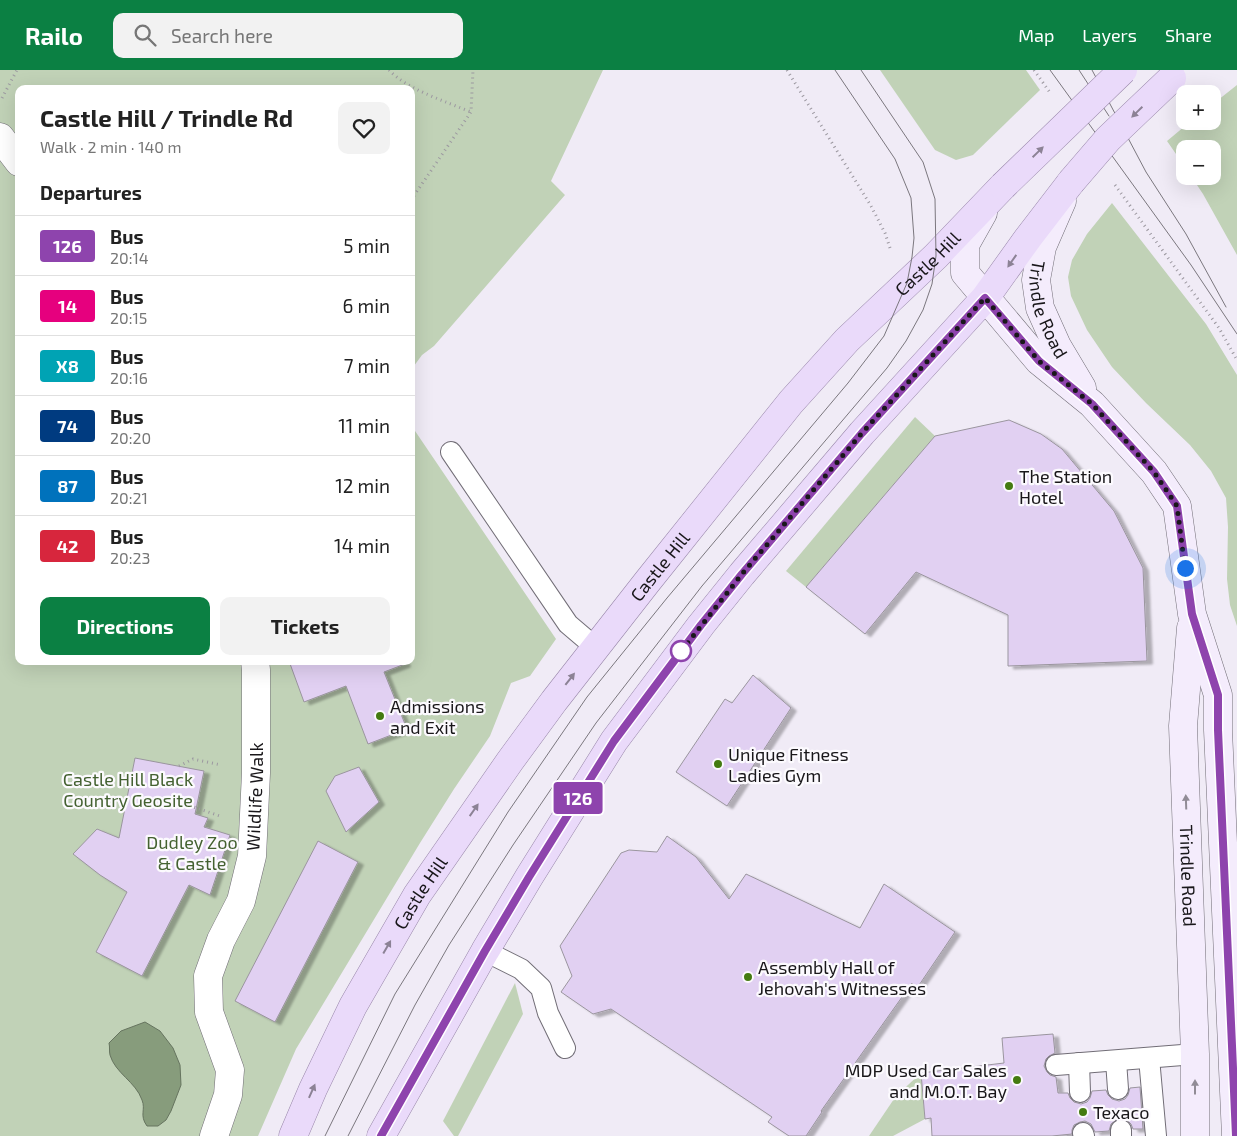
<!DOCTYPE html>
<html lang="en">
<head>
<meta charset="utf-8">
<style>
	body { margin:0; font-family:"Exo 2",sans-serif; background:#f2f2f2; color:#222; height:100vh; display:flex; flex-direction:column; font-size:19px; white-space:nowrap }
	* { box-sizing:border-box; margin:0 }
	p { font-size:16px; color:#767676 }
	.icon { flex:none; width:28px; height:28px; fill:none; stroke:currentColor; stroke-width:2; stroke-linecap:round; stroke-linejoin:round }
	.map { position:relative; flex:1; overflow:hidden }
	.details { position:absolute; left:15px; top:15px; width:400px; height:580px; display:flex; flex-direction:column; background:#fff; border-radius:10px; box-shadow:0 5px 20px #0002 }
	.details>* { flex:none }
	.badge { padding:0 10px; border-radius:4px; font-size:18px; line-height:32px }
	.fabs { position:absolute; left:1176px; top:15px; display:grid; gap:10px }
	.fabs a { display:grid; place-items:center; width:45px; height:45px; border-radius:10px; background:#fff; box-shadow:0 5px 20px #0002; font-size:25px }
	.you { position:absolute; width:25px; height:25px; margin:-12px; border:4px solid #fff; border-radius:50%; background:#1a73e8; box-shadow:0 0 0 8px #1a73e833 }
	.map>.badge { position:absolute; translate:-50% -50%; box-shadow:0 0 0 2px #fff }
	h2 { padding:0 25px; font-size:19px; line-height:45px }
	.round { display:grid; place-items:center; flex:none; width:52px; height:52px; border-radius:10px; background:#f2f2f2 }
	.summary { display:flex; align-items:center; justify-content:space-between; height:85px; padding:0 25px }
	h1 { font-size:24px; font-weight:700; line-height:38px }
	.action { display:flex; gap:10px; margin-top:auto; padding:10px 25px }
	.action a { flex:1; height:58px; border-radius:10px; background:#0b8043; color:#fff; font-size:20px; font-weight:700; line-height:58px; text-align:center }
	.action a+a { background:#f2f2f2; color:#222 }
	ul { padding:0; list-style:none }
	li { display:flex; align-items:center; gap:15px; height:60px; padding:0 25px; border-top:1px solid #e0e0e0 }
	li div { flex:1 }
	li b { display:block; font-size:19px }
	li em { font-style:normal }
	li .badge { min-width:55px; font-weight:700; text-align:center }
	header { display:flex; align-items:center; gap:30px; box-sizing:border-box; height:70px; padding:0 25px; background:#0b8043; color:#fff }
	header strong { font-size:24px }
	nav { display:flex; gap:28px; margin-inline-start:auto; font-size:18px }
	.search { width:350px; height:45px; background:#f2f2f2; display:flex; align-items:center; gap:12px; box-sizing:border-box; padding:0 18px; border-radius:10px; color:#767676; font-size:19px }
	.map>svg:first-child { display:block }
	.green { fill:#c1d2b7 }
	.water { fill:#879c7c; stroke:#66745f }
	.building { fill:#e1d0f2; stroke:#9a959e; filter:url(#shadow) }
	.lines { fill:none; stroke-linecap:round; stroke-linejoin:round }
	.lane-casing { stroke:#716d76; stroke-width:22 }
	.street-casing { stroke:#716d76; stroke-width:29 }
	.secondary-casing { stroke:#716d76; stroke-width:29 }
	.primary-casing { stroke:#9886a9; stroke-width:29 }
	.path { stroke:#9c98a0; stroke-width:3; stroke-dasharray:1 4; stroke-linecap:butt }
	.lane { stroke:#fff; stroke-width:20 }
	.street { stroke:#fff; stroke-width:28 }
	.secondary { stroke:#f4ecfc; stroke-width:28 }
	.primary { stroke:#eadafa; stroke-width:28 }
	.tram { stroke:#7b777e; stroke-width:1 }
	.primary-bridge-casing { stroke:#9886a9; stroke-width:29; stroke-linecap:butt }
	.primary-bridge { stroke:#eadafa; stroke-width:28 }
	.oneway { fill:#8c8295 }
	.oneway2 { fill:#918c96 }
	.line-casing { stroke:#fff; stroke-width:11 }
	.line { stroke:#8e44ad; stroke-width:8 }
	.walk { stroke:#19171a; stroke-width:5; stroke-dasharray:0 9 }
	.poi-dot { fill:#447b11; stroke:#fcfafe; stroke-width:2 }
	.stop-dot { fill:#fff; stroke:#8e44ad; stroke-width:2.5 }
	.labels { text-anchor:middle; dominant-baseline:central; stroke-width:4.5; stroke-linejoin:round; paint-order:stroke }
	.street-label { font-size:18px; fill:#19171a; stroke:#fcfafe }
	.poi-label { font-size:18px; fill:#19171a; stroke:#fcfafe; text-anchor:start }
	.park-label { font-size:18px; fill:#446131; stroke:#fcfafe }
</style>
</head>
<body>
<header>
<strong>Railo</strong>
<div class="search"><svg class="icon" aria-label="search" viewBox="0 0 24 24"><circle cx="10" cy="10" r="6"/><path d="M15 15l6 6"/></svg>Search here</div>
<nav><a>Map</a><a>Layers</a><a>Share</a></nav>
</header>
<div class="map">
<svg width="1237" height="1066" viewBox="0 0 1237 1066">
	<defs>
		<filter id="shadow"><feDropShadow dx="5.5" dy="3" stdDeviation="1" flood-color="#0004"/></filter>
	</defs>
	<rect width="100%" height="100%" fill="#f0ebf6"/>
	<g class="green">
		<polygon points="0,0 603,0 551,111 565,125 434,276 422,285 411,300 411,19 19,19 19,591 411,591 411,355 556,569 530,606 511,613 490,666 454,719 420,773 296,979 258,1066 0,1066"/>
		<polygon points="880,0 1026,0 1040,20 973,85 956,90 935,80"/>
		<polygon points="1237,15 1237,185 1203,124 1191,106 1212,106 1212,79 1185,79 1185,97 1167,71 1191,51 1212,51 1213,34"/>
		<polygon points="1112,133 1206,254 1237,305 1237,556 1230,535 1227,509 1228,457 1226,428 1211,401 1190,375 1146,333 1112,297 1087,260 1071,226 1068,207 1072,190 1087,164"/>
		<polygon points="915,347 935,366 806,517 786,501"/>
		<polygon points="515,913 523,944 458,1066 454,1066 443,1051"/>
		<polygon points="921,1003 925,1049 893,1066 869,1066 896,1026"/>
	</g>
	<path class="water" d="M145,952L160,961L173,978L180,995L181,1015L171,1041L166,1050L158,1056H147C139,1045 146,1040 142,1030C136,1012 115,1003 110,985C109,981 110,977 109,973L121,961Z"/>
	<g class="building">
		<polygon points="1009,350 1041,364 1062,379 1114,441 1143,498 1147,591 1008,596 1008,545 916,502 865,564 806,517 935,366"/>
		<polygon points="289,591 404,591 405,594 384,602 407,659 368,674 346,616 304,632"/>
		<polygon points="753,605 791,638 727,736 676,702 725,629 732,633"/>
		<polygon points="135,688 204,701 195,744 208,748 204,757 230,765 210,825 189,815 142,906 96,882 127,822 100,805 73,784 97,759 119,768"/>
		<polygon points="359,697 379,732 346,762 326,721 335,706"/>
		<polygon points="667,766 696,787 729,829 746,804 860,858 884,814 955,862 913,924 912,913 821,1041 822,1042 806,1066 789,1066 768,1052 772,1047 611,939 593,944 561,922 572,906 560,876 621,783 629,780 657,782"/>
		<polygon points="318,771 358,792 275,952 235,931"/>
		<polygon points="1053,964 1055,983 1049,986 1046,989 1044,996 1047,1002 1050,1005 1056,1007 1058,1023 1068,1023 1070,1028 1074,1032 1081,1034 1087,1032 1090,1028 1092,1021 1106,1020 1108,1025 1112,1029 1119,1031 1125,1029 1128,1025 1130,1018 1140,1017 1143,1059 1133,1059 1131,1054 1127,1050 1121,1048 1116,1050 1111,1054 1109,1061 1095,1062 1091,1054 1085,1051 1080,1052 1074,1055 1072,1060 1072,1064 1052,1066 932,1066 931,1048 925,1049 921,1003 1004,993 1002,968"/>
	</g>
	<g class="lines">
		<g class="lane-casing">
			<g id="lane">
				<polyline points="451,382 568,554 595,577"/>
				<polyline points="485,881 521,899 541,918 548,943 565,978"/>
				<polyline points="1149,988 1156,1066"/>
				<polyline points="1116,991 1118,1019"/>
				<polyline points="1079,993 1080,1022"/>
				<polyline points="1056,995 1195,984"/>
				<polyline points="1121,1060 1121,1066"/>
				<polyline points="1083,1063 1084,1066"/>
			</g>
		</g>
		<g class="street-casing">
			<g id="street">
				<polyline points="0,67 19,92"/>
				<path id="s1" d="M214,1066L228,1025L230,1000L209,942L208,906L221,870L241,831L252,786L256,703V600L255,591"/>
			</g>
		</g>
		<g class="secondary-casing">
			<g id="secondary">
				<path id="s2" d="M1062,131L1042,177L1036,210L1040,238L1057,276L1082,318"/>
				<polyline points="983,143 965,175 965,203 1039,291 1092,334 1154,402 1177,436 1192,544 1218,625 1218,660 1236,1066"/>
				<path id="s3" d="M1191,558L1183,656L1195,984V1066"/>
			</g>
		</g>
		<g class="primary-casing">
			<g id="primary">
				<path id="s4" d="M293,1066L313,1019L353,936L417,825L510,691L554,631L647,512L791,332L847,270L936,186L1003,116"/>
				<polyline points="381,1066 485,881 529,807 614,671 701,555 742,504 862,363 985,228 1028,168 1071,112"/>
			</g>
		</g>
		<g class="path">
			<path d="M389,0C406,19 447,32 471,42"/>
			<polyline points="787,0 871,136 885,163 891,181"/>
			<polyline points="1034,0 1051,24"/>
			<polyline points="2,28 17,0"/>
			<polyline points="1115,115 1219,258 1237,290"/>
			<polyline points="411,130 471,42 473,0"/>
			<polyline points="179,696 193,689 221,695"/>
			<polyline points="182,726 182,733 220,746"/>
		</g>
		<use href="#lane" class="lane"/>
		<use href="#street" class="street"/>
		<use href="#secondary" class="secondary"/>
		<use href="#primary" class="primary"/>
		<g class="tram">
			<polyline points="1050,0 1191,195 1237,264"/>
			<polyline points="1079,0 1109,46"/>
			<polyline points="1092,0 1146,102 1186,164 1226,237"/>
			<polyline points="325,1066 395,924 508,742 587,627 667,528 848,313 884,266 907,213 912,187 914,168 911,128 895,89 835,0"/>
			<polyline points="348,1066 415,935 449,875 513,775 596,653 702,516 887,298 906,271 923,240 932,214 936,186 935,129 923,92 861,0"/>
		</g>
		<g class="primary-bridge-casing">
			<g id="primary-bridge">
				<polyline points="1071,112 1108,69 1172,8"/>
				<polyline points="1003,116 1123,0"/>
			</g>
		</g>
		<use href="#primary-bridge" class="primary-bridge"/>
	</g>
	<defs><path id="oneway-solid" d="M-6-.8H1V-3.2L6.5 0L1 3.2V.8H-6Z" transform="scale(1.25)"/></defs>
	<g class="oneway">
		<use href="#oneway-solid" transform="translate(1137 42) rotate(136)"/>
		<use href="#oneway-solid" transform="translate(1038 82) rotate(-44)"/>
		<use href="#oneway-solid" transform="translate(1012 191) rotate(125)"/>
		<use href="#oneway-solid" transform="translate(570 609) rotate(-52)"/>
		<use href="#oneway-solid" transform="translate(474 740) rotate(-55)"/>
		<use href="#oneway-solid" transform="translate(387 877) rotate(-60)"/>
		<use href="#oneway-solid" transform="translate(312 1021) rotate(-66)"/>
	</g>
	<g class="oneway2">
		<use href="#oneway-solid" transform="translate(1186 732) rotate(-92)"/>
		<use href="#oneway-solid" transform="translate(1195 1017) rotate(-90)"/>
	</g>
	<g class="lines">
		<g class="line-casing">
			<polyline id="line" points="381,1066 485,881 529,807 614,671 701,555 742,504 862,363 985,228 1039,291 1092,334 1154,402 1177,436 1192,544 1218,625 1218,660 1236,1066"/>
		</g>
		<use href="#line" class="line"/>
		<polyline class="walk" points="681,581 679,584 742,504 862,363 985,228 1039,291 1092,334 1154,402 1177,436 1185,498"/>
	</g>
	<g class="poi-dot">
		<circle cx="1009" cy="416" r="5"/>
		<circle cx="380" cy="646" r="5"/>
		<circle cx="718" cy="694" r="5"/>
		<circle cx="748" cy="907" r="5"/>
		<circle cx="1017" cy="1010" r="5"/>
		<circle cx="1083" cy="1042" r="5"/>
	</g>
	<circle class="stop-dot" cx="681" cy="581" r="10"/>
	<g class="labels">
		<g class="street-label">
			<text stroke="none"><textPath href="#s4" startOffset="1085">Castle Hill</textPath></text>
			<text stroke="none"><textPath href="#s2" startOffset="115">Trindle Road</textPath></text>
			<text stroke="none"><textPath href="#s4" startOffset="680">Castle Hill</textPath></text>
			<text stroke="none"><textPath href="#s1" startOffset="354">Wildlife Walk</textPath></text>
			<text stroke="none"><textPath href="#s3" startOffset="248">Trindle Road</textPath></text>
			<text stroke="none"><textPath href="#s4" startOffset="275">Castle Hill</textPath></text>
		</g>
		<g class="poi-label">
			<text x="1019" y="406">The Station<tspan x="1019" dy="21">Hotel</tspan></text>
			<text x="390" y="636">Admissions<tspan x="390" dy="21">and Exit</tspan></text>
			<text x="728" y="684">Unique Fitness<tspan x="728" dy="21">Ladies Gym</tspan></text>
			<text x="758" y="897">Assembly Hall of<tspan x="758" dy="21">Jehovah's Witnesses</tspan></text>
			<text x="1007" y="1000" text-anchor="end">MDP Used Car Sales<tspan x="1007" dy="21">and M.O.T. Bay</tspan></text>
			<text x="1093" y="1042">Texaco</text>
		</g>
		<g class="park-label">
			<text x="128" y="709">Castle Hill Black<tspan x="128" dy="21">Country Geosite</tspan></text>
			<text x="192" y="772">Dudley Zoo<tspan x="192" dy="21">&amp; Castle</tspan></text>
		</g>
	</g>
</svg>
<div class="fabs">
<a>+</a>
<a>−</a>
</div>
<div class="you" style="left:1185px;top:498px"></div>
<b class="badge" style="left:578px;top:728px;background:#8e44ad;color:#fff">126</b>
<section class="details">
<div class="summary"><div><h1>Castle Hill / Trindle Rd</h1><p>Walk · 2 min · 140 m</p></div><a class="round"><svg class="icon" aria-label="heart" viewBox="0 0 24 24"><path d="M12 20l-8-8c-3-5 5-10 8-4 3-6 11-1 8 4z"/></svg></a></div>
<h2>Departures</h2>
<ul>
<li><span class="badge" style="background:#8e44ad;color:#fff">126</span><div><b>Bus</b><p>20:14</p></div><em>5 min</em></li>
<li><span class="badge" style="background:#e6007e;color:#fff">14</span><div><b>Bus</b><p>20:15</p></div><em>6 min</em></li>
<li><span class="badge" style="background:#00a3b4;color:#fff">X8</span><div><b>Bus</b><p>20:16</p></div><em>7 min</em></li>
<li><span class="badge" style="background:#003b80;color:#fff">74</span><div><b>Bus</b><p>20:20</p></div><em>11 min</em></li>
<li><span class="badge" style="background:#0072bc;color:#fff">87</span><div><b>Bus</b><p>20:21</p></div><em>12 min</em></li>
<li><span class="badge" style="background:#d7263d;color:#fff">42</span><div><b>Bus</b><p>20:23</p></div><em>14 min</em></li>
</ul>
<div class="action"><a>Directions</a><a>Tickets</a></div>
</section>
</div>
</body>
</html>
